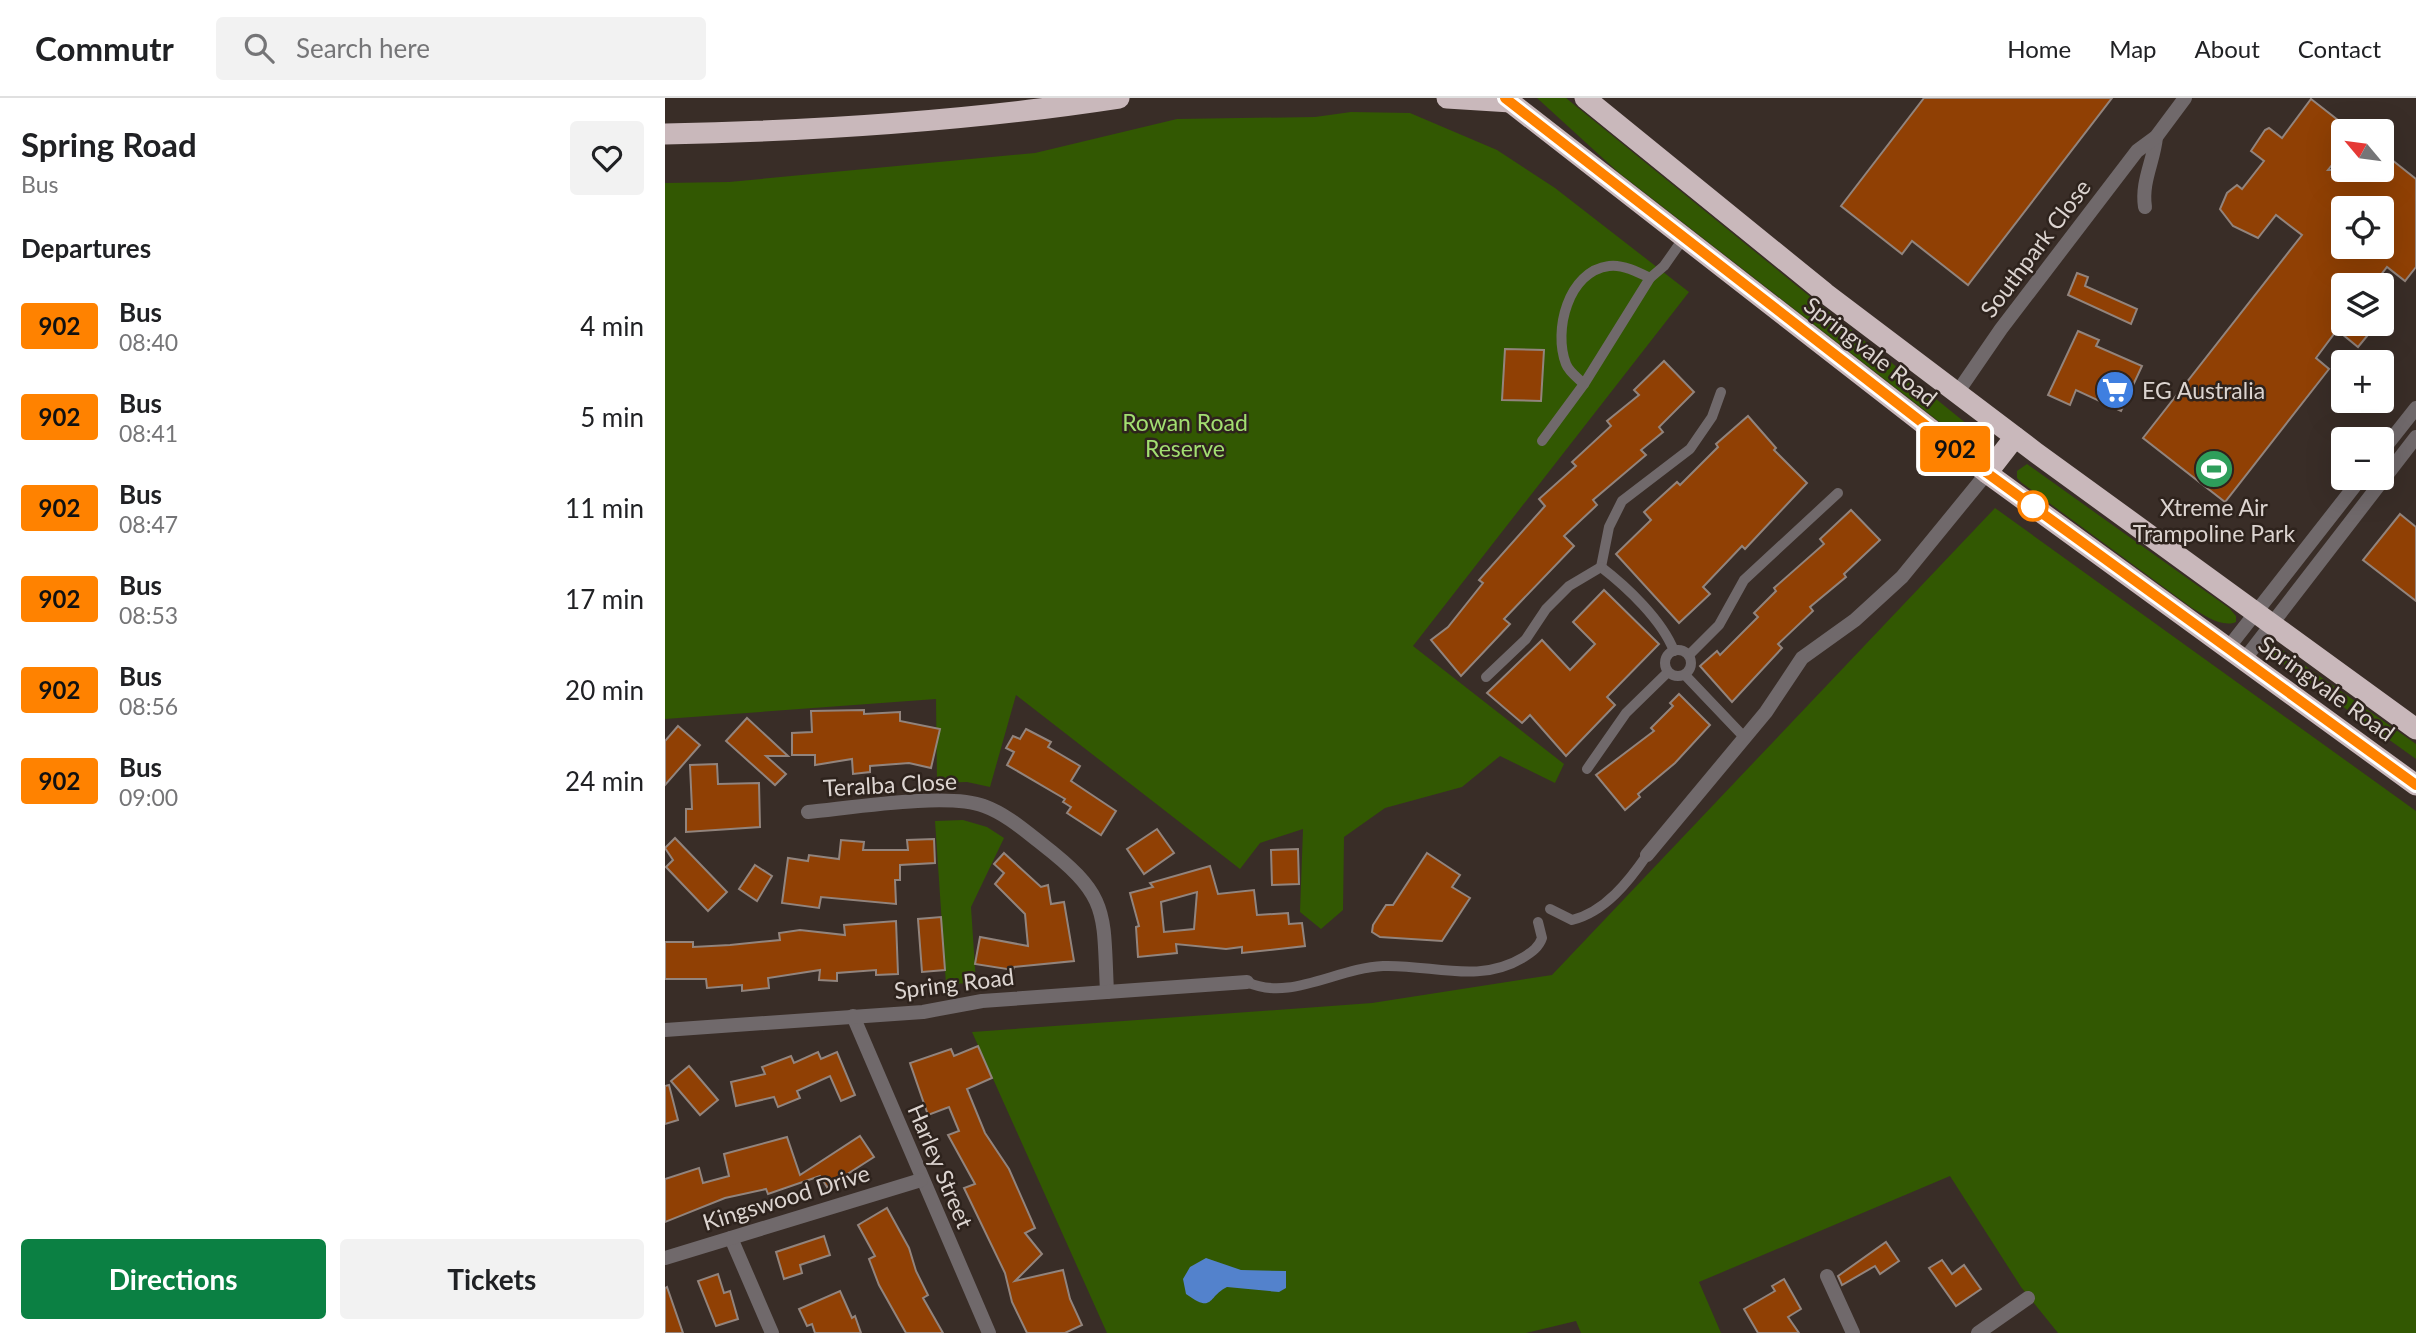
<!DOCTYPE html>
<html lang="en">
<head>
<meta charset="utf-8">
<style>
	body { margin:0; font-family:Lato,sans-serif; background:#f2f2f2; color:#202124; height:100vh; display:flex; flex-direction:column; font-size:26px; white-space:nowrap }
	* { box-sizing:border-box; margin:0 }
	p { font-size:23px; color:#757577 }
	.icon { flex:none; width:38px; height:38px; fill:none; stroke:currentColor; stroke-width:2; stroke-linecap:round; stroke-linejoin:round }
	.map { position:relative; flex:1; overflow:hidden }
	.details { display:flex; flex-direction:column; background:#fff; width:665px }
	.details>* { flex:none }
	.badge { padding:0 14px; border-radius:5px; font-size:24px; line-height:46px }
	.needle { width:46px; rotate:299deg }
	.tools { position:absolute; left:1666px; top:21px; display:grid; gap:14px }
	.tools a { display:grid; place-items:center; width:63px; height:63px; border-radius:7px; background:#fff; box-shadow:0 7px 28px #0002; font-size:35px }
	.map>.badge { position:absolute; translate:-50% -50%; box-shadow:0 0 0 4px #fff }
	h2 { padding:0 21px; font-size:26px; line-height:63px }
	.round { display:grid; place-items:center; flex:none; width:74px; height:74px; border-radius:7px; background:#f2f2f2 }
	.head { display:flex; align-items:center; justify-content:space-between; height:119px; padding:0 21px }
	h1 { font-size:33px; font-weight:700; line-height:52px }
	.button { display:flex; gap:14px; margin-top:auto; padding:14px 21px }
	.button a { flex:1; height:80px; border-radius:7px; background:#0b8043; color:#fff; font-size:28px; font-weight:700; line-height:80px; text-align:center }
	.button a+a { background:#f2f2f2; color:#202124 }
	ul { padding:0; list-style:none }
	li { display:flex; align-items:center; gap:21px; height:91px; padding:0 21px }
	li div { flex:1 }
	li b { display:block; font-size:26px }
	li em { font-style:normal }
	li .badge { min-width:77px; font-weight:700; text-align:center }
	header { display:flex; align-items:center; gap:42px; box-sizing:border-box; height:98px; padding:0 35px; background:#fff; border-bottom:2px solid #e0e0e0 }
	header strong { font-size:33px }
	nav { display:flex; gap:38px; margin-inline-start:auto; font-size:24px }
	.search { width:490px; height:63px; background:#f2f2f2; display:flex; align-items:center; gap:18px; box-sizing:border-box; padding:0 24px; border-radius:7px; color:#757577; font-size:26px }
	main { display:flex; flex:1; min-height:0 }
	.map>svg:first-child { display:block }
	.green { fill:#325802 }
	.water { fill:#5382cc }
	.building { fill:#904004; stroke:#92847d; stroke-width:2; fill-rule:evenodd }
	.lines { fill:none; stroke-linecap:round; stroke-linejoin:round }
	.lane { stroke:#70696b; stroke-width:10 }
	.street { stroke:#70696b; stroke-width:14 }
	.highway { stroke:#c9b8bb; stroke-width:21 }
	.line-casing { stroke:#fff; stroke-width:16 }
	.line { stroke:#ff8200; stroke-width:10 }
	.stop-dot { fill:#fff; stroke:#ff8200; stroke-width:3.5 }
	.labels { text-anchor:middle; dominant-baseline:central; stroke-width:5; stroke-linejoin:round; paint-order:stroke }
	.street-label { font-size:23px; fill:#dcd4d0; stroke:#2e231d }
	.poi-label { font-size:23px; fill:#dcd4d0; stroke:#2e231d; text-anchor:start }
	.park-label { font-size:23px; fill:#a2df71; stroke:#2e231d }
</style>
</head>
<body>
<header>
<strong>Commutr</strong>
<div class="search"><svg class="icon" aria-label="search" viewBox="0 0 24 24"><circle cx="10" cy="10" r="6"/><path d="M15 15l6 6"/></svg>Search here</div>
<nav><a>Home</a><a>Map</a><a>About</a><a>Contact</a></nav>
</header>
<main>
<section class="details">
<div class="head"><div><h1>Spring Road</h1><p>Bus</p></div><a class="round"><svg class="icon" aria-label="heart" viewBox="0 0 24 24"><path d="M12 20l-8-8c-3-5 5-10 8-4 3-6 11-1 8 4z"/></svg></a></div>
<h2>Departures</h2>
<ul>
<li><span class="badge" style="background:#ff8200;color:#111">902</span><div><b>Bus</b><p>08:40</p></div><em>4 min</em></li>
<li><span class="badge" style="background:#ff8200;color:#111">902</span><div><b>Bus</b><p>08:41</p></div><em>5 min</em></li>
<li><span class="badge" style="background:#ff8200;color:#111">902</span><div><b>Bus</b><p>08:47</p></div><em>11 min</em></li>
<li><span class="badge" style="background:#ff8200;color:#111">902</span><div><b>Bus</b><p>08:53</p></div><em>17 min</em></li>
<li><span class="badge" style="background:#ff8200;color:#111">902</span><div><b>Bus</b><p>08:56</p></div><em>20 min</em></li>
<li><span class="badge" style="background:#ff8200;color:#111">902</span><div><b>Bus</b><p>09:00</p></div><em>24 min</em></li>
</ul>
<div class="button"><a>Directions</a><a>Tickets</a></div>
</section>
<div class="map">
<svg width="1751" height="1235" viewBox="0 0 1751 1235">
	<rect width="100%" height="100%" fill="#392d27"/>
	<g class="green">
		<polygon points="872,0 901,0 1324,344 1328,350 1324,357 1319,357 1299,343 953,74"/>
		<polygon points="686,14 745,15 832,52 890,90 1024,194 748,548 899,666 890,685 835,658 797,689 720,710 679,739 678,812 656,831 635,814 638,731 595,745 575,771 351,597 325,689 302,684 272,685 271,601 0,621 0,85 64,84 370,55 512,21 650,19"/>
		<path d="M1362,366L1564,510L1571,518V524C1557,530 1539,517 1527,510L1357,385L1352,380V373Z"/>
		<polygon points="1330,410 1751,713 1751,1235 1393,1235 1356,1189 1285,1078 1034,1184 1056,1235 916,1235 911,1223 861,1235 442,1235 307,934 707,905 887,877"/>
		<polygon points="1606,544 1751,646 1751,661 1610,560 1601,549"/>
		<polygon points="298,722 322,729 339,740 306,809 311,885 281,886 270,723"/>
	</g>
	<path class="water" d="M541,1160L576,1172L621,1173V1190L614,1194L562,1189C542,1199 549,1216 521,1196L518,1181L525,1169Z"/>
	<g class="building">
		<polygon points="1259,0 1447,0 1303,187 1247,143 1237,156 1176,108"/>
		<path d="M1646,1L1678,26V53L1663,72H1717V54L1751,81V169L1740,183L1722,169L1708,187H1678V226H1712L1693,249L1672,232L1651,260L1664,271L1560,404L1478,340L1637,137L1611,117L1593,140L1568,128L1555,111L1562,95L1572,87L1577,91L1599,63L1586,53L1600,32L1604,30L1617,40ZM1678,110H1717V149H1678Z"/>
		<polygon points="1412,175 1423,179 1420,188 1472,211 1466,226 1403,197"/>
		<polygon points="1413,233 1434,242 1431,248 1477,268 1456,313 1411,292 1405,307 1383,297"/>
		<polygon points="840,251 879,252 876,303 837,302"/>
		<polygon points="999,263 1029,294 994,329 998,334 976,352 981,357 928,402 932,407 899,438 909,448 839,521 845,526 796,578 766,542 783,529 818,485 814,482 880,408 874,401 911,368 907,364 946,328 942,323 974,297 969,292"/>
		<polygon points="1083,318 1111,350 1109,352 1142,385 1080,451 1077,448 1038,489 1045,496 1014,525 951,456 986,422 979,414 1012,384 1015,387 1053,349 1051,346"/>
		<polygon points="1186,412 1215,442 1179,476 1181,479 1145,509 1148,513 1113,546 1117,550 1067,604 1035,568 1052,553 1055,557 1093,519 1089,515 1111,493 1109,490 1159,446 1155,441"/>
		<polygon points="1735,416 1751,429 1751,503 1698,462"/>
		<polygon points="939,492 994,546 942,599 950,607 901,658 865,617 857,625 822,595 877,542 905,572 930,546 908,524"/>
		<polygon points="1014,596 1045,627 1010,665 973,696 975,699 960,712 931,677 989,633 986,630 1008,608 1005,605"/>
		<polygon points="199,612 199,616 235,614 235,623 275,631 266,670 244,665 205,668 205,674 188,676 187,661 150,667 150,657 127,657 127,635 147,634 146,613"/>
		<polygon points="82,620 123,658 101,658 121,676 110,687 61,643"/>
		<polygon points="13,628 35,647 0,687 0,643"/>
		<polygon points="361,631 386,644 383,649 415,668 406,683 451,713 436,737 402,715 406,709 398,704 400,701 342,667 349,654 341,650 348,638 355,641"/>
		<polygon points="52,666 53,686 94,685 95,729 21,734 21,711 27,711 25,667"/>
		<polygon points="492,731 509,755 479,776 462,751"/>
		<polygon points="10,740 62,794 43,813 1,769 8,762 0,750"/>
		<polygon points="269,741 270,765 235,767 235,782 230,782 231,806 156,799 154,810 117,805 123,760 143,763 144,757 174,761 176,742 199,744 198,752 243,752 242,742"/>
		<polygon points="633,751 634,786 607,787 606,752"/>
		<polygon points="339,755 376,789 383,787 386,806 399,804 409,863 349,869 348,872 310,866 315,839 363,848 360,816 330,786 339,775 329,766"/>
		<polygon points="762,755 795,777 787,789 805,800 777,843 715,839 707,834 708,827 721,807 728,807"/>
		<polygon points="90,767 107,778 92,803 74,791"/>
		<path d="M545,768L553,796L589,792L592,817L623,815L624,826L637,825L640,848L577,855V849L561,851L511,846L512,855L473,859L471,829L474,828L465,795L488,789L485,785ZM532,794L529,831L499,834L496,804Z"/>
		<polygon points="276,819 280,872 257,874 253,821"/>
		<polygon points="231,823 233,876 211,877 211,872 172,875 172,883 154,882 155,872 103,880 104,890 77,893 77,887 42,890 41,881 0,881 0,844 28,844 28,849 65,847 115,842 114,835 135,832 180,837 179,827"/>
		<polygon points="313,948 327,980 302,991 320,1035 344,1071 370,1130 360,1135 377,1156 350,1183 398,1172 405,1201 417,1227 400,1235 362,1235 347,1204 340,1175 299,1090 310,1086 283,1037 294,1033 284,1009 263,1017 245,965 286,951 289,958"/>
		<polygon points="153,954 156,961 172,954 190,997 176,1003 165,978 132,993 135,1000 113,1009 109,999 71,1008 66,984 100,976 97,969 126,958 129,965"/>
		<polygon points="24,968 53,1002 35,1017 6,983"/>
		<polygon points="4,987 13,1022 0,1026 0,988"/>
		<polygon points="195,1038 209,1059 162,1089 155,1078 103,1096 101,1091 60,1100 0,1124 0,1081 34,1070 38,1085 64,1078 59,1056 122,1039 135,1077"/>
		<polygon points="222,1110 244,1150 251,1173 263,1197 258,1200 278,1235 241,1235 214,1187 204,1161 210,1158 193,1127"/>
		<polygon points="159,1138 165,1157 135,1167 137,1175 119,1181 111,1154"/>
		<polygon points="1221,1144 1234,1163 1215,1176 1210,1168 1177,1187 1173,1178"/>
		<polygon points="1277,1162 1287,1176 1299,1167 1316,1191 1291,1208 1264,1170"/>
		<polygon points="53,1176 59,1195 65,1193 73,1221 51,1228 33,1183"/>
		<polygon points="1119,1181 1136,1211 1123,1219 1134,1235 1093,1235 1079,1211 1110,1193 1107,1188"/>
		<polygon points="2,1189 18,1235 0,1235 0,1190"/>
		<polygon points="175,1193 187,1220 190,1218 196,1235 150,1235 147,1226 142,1228 134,1211"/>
	</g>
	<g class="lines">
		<g class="lane">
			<path d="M919,286C913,280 904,274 901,266C888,233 903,173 944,168C957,166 973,174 985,180"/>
			<polyline points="877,343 919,286 985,180 999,168 1018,141"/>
			<polyline points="936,469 944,429 957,403 1025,351 1047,319 1056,294"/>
			<path d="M936,469C962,489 997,522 1009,553"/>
			<circle cx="1013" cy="565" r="13"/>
			<polyline points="1024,557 1054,527 1079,482 1173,395"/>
			<polyline points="1020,577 1080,640"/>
			<polyline points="821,579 861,541 881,511 904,488 936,469"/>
			<polyline points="922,671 961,615 1003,574"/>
			<path d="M885,811L907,822C940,814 964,783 982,757"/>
			<path d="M582,884C624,904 672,870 718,868C767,866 813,887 859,859C867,854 874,849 877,840L873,824"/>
		</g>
		<g class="street">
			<path d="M1480,109C1476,84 1489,63 1491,39"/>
			<polyline points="1292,295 1336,231 1472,53 1491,39 1520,0"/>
			<polyline points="1717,353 1751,310"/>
			<polyline points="1563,550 1696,380"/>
			<polyline points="1579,562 1751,339"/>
			<path d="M143,714C185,710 283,694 319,708C341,716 359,732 377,746C445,799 438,812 442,894"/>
			<polyline points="982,757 1101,614 1137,560 1190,522 1237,479 1322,375"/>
			<polyline points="188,918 324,1235"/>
			<polyline points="0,932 258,914 317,903 582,884"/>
			<polyline points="66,1140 107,1235"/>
			<polyline points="0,1160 256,1082"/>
			<polyline points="1162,1178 1188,1235"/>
			<polyline points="1313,1235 1363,1200"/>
		</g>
		<g class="highway">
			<polyline points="782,0 846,4"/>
			<polyline points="840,0 1322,375 1751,687"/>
			<polyline points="920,0 1160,195 1370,354 1751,631"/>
			<path d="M0,36C152,33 304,23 454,0"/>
			<polyline points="1322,375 1350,339"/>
		</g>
	</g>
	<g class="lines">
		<g class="line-casing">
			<polyline id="line" points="840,0 1322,375 1751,687"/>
		</g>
		<use href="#line" class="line"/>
	</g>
	<defs>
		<g id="supermarket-disc" transform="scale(2.0125)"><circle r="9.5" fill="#3f7fe0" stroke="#2e231d"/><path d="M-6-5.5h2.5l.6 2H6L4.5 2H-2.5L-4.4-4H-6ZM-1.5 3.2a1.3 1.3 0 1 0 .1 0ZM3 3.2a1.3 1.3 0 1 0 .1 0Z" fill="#fff"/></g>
		<g id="stadium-disc" transform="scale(2.0125)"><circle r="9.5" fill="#2e9e5b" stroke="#2e231d"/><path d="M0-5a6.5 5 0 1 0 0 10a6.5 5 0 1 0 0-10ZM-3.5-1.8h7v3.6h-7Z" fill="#fff"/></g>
	</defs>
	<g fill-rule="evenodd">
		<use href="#supermarket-disc" x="1450" y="292"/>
		<use href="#stadium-disc" x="1549" y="371"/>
	</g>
	<circle class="stop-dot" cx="1368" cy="408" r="14"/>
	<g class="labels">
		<g class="street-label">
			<text transform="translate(1370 150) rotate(-53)">Southpark Close</text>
			<text transform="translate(1206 253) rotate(38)">Springvale Road</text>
			<text transform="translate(1662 590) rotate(36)">Springvale Road</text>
			<text transform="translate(225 686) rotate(-3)">Teralba Close</text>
			<text transform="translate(289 885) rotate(-7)">Spring Road</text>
			<text transform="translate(276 1068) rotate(67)">Harley Street</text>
			<text transform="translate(121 1099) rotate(-17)">Kingswood Drive</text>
		</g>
		<g class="poi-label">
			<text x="1477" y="292">EG Australia</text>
			<text x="1549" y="409" text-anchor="middle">Xtreme Air<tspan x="1549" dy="26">Trampoline Park</tspan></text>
		</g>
		<g class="park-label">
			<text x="520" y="324">Rowan Road<tspan x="520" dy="26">Reserve</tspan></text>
		</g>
	</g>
</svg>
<div class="tools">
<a><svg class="needle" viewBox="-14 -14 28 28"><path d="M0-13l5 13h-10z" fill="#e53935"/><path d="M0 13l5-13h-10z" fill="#757577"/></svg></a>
<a><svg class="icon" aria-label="locate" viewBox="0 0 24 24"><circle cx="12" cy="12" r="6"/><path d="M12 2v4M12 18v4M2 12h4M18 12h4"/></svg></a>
<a><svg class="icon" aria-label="layers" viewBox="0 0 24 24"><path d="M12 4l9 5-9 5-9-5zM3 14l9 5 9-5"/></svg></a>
<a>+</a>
<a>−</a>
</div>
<b class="badge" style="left:1290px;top:351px;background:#ff8200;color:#111">902</b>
</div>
</main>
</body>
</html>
